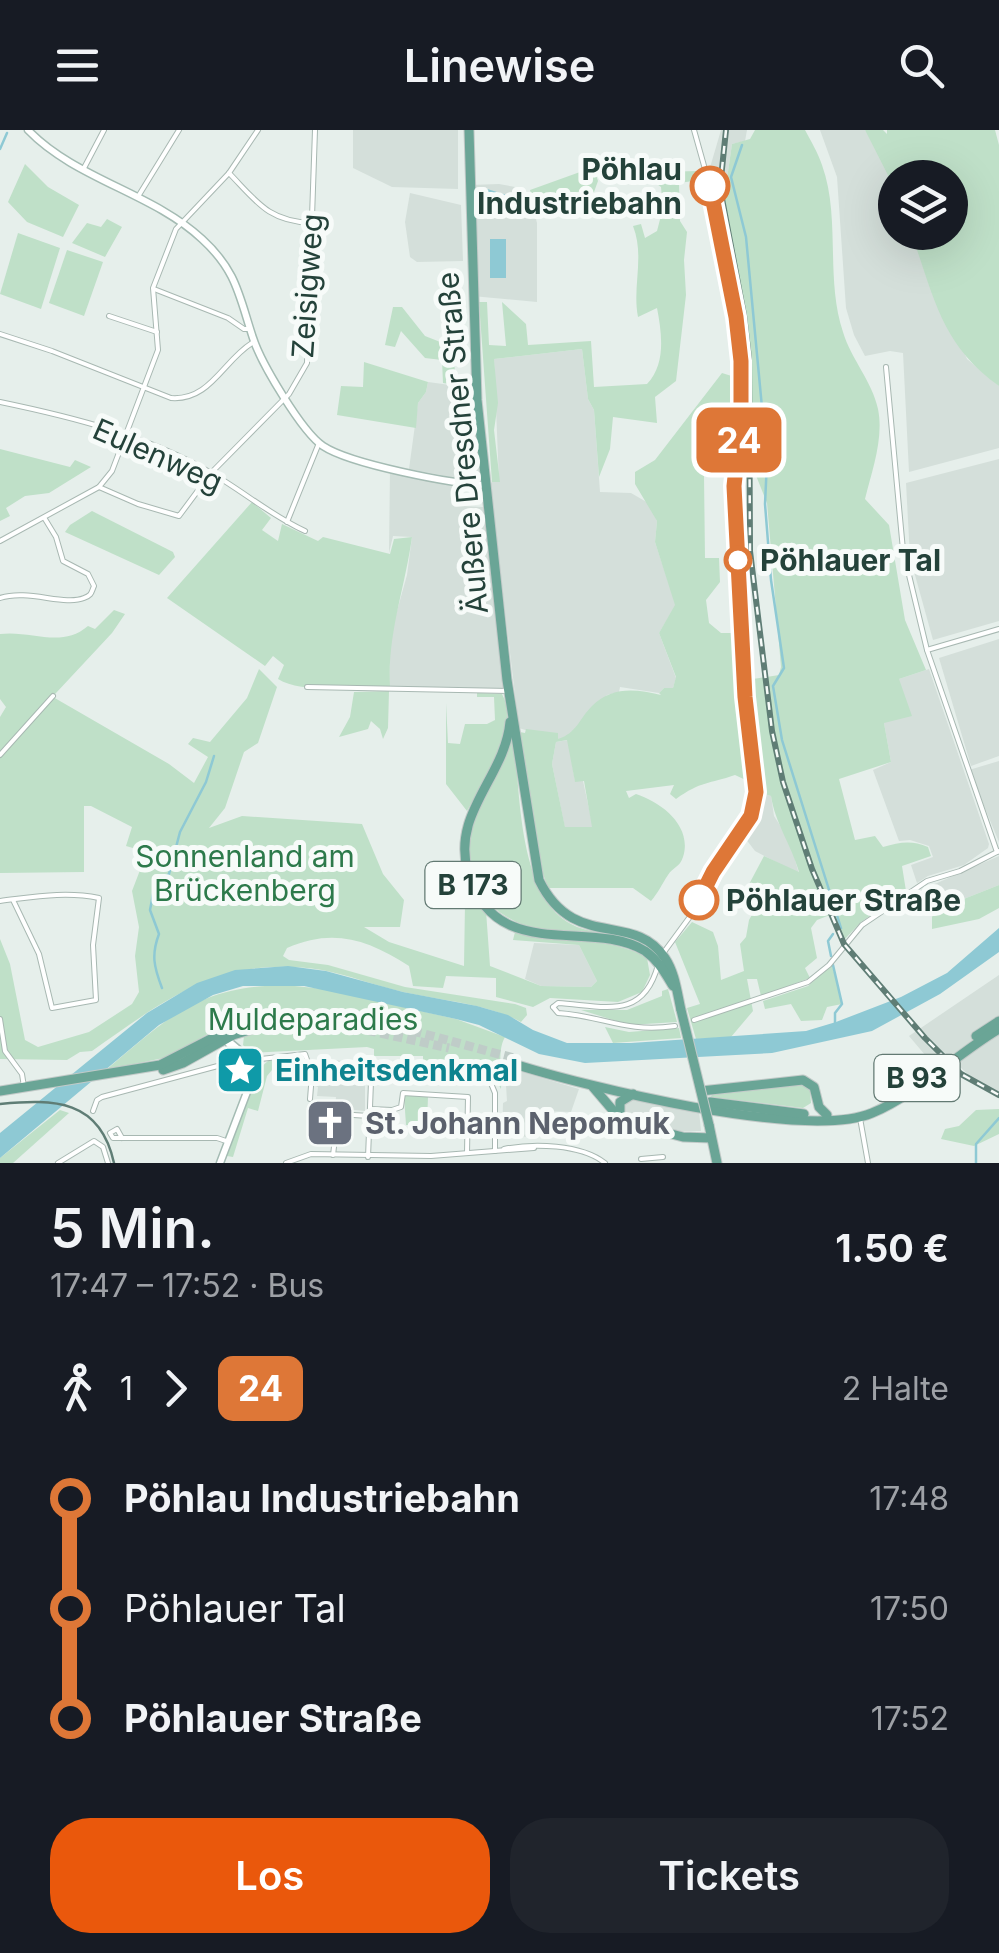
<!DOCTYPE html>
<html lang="de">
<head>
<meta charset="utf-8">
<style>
	body { margin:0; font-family:Inter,sans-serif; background:#20242c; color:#f1f3f6; height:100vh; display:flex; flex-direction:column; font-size:38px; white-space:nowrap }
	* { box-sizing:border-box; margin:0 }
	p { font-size:32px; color:#9ea1a6 }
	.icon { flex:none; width:55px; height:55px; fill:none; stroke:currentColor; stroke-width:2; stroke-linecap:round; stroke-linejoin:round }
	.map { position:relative; height:1033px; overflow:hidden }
	.details { display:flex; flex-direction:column; background:#171b24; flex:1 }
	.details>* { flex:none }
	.badge { padding:0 20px; border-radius:15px; font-size:35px; line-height:65px }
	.fabs { position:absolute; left:878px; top:30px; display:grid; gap:20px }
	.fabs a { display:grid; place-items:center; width:90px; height:90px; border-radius:50%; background:#171b24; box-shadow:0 10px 40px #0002; font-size:50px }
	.map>.badge { position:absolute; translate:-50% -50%; box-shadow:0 0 0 5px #fff }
	.legs { display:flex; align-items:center; gap:15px; height:110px; padding:0 50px; font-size:32px }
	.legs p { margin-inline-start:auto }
	.summary { display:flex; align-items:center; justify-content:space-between; height:170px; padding:0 50px }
	h1 { font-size:55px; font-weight:600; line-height:75px }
	.primary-button { display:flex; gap:20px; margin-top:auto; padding:20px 50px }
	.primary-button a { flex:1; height:115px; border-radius:40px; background:#ea580c; color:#fff; font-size:40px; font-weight:600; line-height:115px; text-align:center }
	.primary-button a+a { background:#20242c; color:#f1f3f6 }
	ul { padding:0 50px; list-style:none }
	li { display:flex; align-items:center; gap:35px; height:110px; font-size:38px }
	li i { display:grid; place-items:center; width:15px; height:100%; margin:0 12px; background:currentColor }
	li i::after { content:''; width:25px; height:25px; margin:-12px; border:8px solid; border-radius:50%; background:#171b24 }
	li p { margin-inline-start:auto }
	li:first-child i { background:linear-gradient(#0000 50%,currentColor 0) }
	li:last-child i { background:linear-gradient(currentColor 50%,#0000 0) }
	header { display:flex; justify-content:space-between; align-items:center; height:130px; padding:0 50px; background:#171b24; font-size:45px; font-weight:600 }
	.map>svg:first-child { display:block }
	.built { fill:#d4dfda }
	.green { fill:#bfe0c8; fill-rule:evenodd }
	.water { fill:#8ec9d4 }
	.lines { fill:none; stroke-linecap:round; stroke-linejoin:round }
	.stream { stroke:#8ec9d4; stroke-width:2.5 }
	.primary-tunnel { stroke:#bfccc8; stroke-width:9; stroke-dasharray:9 4.5; stroke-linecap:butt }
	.street-casing { stroke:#a8b8b2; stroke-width:6 }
	.secondary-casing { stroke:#a4bbb3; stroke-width:9 }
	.primary-casing { stroke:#c2cac8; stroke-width:11 }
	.street { stroke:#fff; stroke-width:4 }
	.secondary { stroke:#fff; stroke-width:6 }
	.primary { stroke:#6aa596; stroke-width:9 }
	.tram { stroke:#5f7d75; stroke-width:2.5 }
	.rail-casing { stroke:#5f7d75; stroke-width:6 }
	.rail { stroke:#f7fbf9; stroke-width:2.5; stroke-dasharray:8; stroke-linecap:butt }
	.primary-bridge-casing { stroke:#c2cac8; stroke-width:11; stroke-linecap:butt }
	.primary-bridge { stroke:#6aa596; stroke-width:9 }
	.line-1-casing { stroke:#fff; stroke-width:22 }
	.line-1 { stroke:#de7737; stroke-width:15 }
	.stop-1-dot { fill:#fff; stroke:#de7737; stroke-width:5 }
	.labels { text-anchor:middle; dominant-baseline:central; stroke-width:10; stroke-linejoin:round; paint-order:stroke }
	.shield { fill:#f7fbf9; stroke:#637a73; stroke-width:2.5 }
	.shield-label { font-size:28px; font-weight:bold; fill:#24423a }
	.stop-label { font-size:30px; font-weight:bold; fill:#24423a; stroke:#f7fbf9; text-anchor:start }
	.street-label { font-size:30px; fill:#24423a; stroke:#f7fbf9 }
	.park-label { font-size:30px; fill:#2d7a4b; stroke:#f7fbf9 }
	.culture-label { font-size:30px; font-weight:bold; fill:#0d838f; stroke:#f7fbf9; text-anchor:start }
	.worship-label { font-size:30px; font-weight:bold; fill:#5b616d; stroke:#f7fbf9; text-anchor:start }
</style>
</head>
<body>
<header><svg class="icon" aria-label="menu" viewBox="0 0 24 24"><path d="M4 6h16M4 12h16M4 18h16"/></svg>Linewise<svg class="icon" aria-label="search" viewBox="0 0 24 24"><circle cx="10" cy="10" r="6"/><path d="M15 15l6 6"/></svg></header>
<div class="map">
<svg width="999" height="1033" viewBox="0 0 999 1033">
	<rect width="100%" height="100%" fill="#e6efeb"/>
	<g class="built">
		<polygon points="353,0 458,0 458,59 392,57 353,38"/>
		<polygon points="721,0 747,0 745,11 732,14 724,69 715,69 709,41"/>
		<polygon points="820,0 865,0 876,16 895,59 895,102 911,103 967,229 999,256 999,318 909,342 903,223 890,221 865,226 854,205 846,178 837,47"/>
		<polygon points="499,54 521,58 531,68 537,93 537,172 472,166 470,55"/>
		<polygon points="410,63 461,75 463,131 417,132 410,127 405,92"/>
		<polygon points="582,219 588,269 594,280 600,362 631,363 650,374 657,391 655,412 676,475 659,503 676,548 673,558 664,558 659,563 620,557 619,562 607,565 570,605 557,610 519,598 490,355 492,352 499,352 494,229"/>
		<polygon points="428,252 472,258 480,343 472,351 409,339 418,273 426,262"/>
		<polygon points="999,329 999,491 933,510 910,427 906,353"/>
		<polygon points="390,340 460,355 461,376 483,377 506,560 472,562 389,559 390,506 407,445 412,407 393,406 389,423"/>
		<polygon points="999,509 999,626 971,636 939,528"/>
		<polygon points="929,539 989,714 988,718 964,735 928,746 917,753 911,735 933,727 929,716 910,710 899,711 873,640 891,632 884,593 899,549"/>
		<polygon points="568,610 575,651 583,651 593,697 565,698 552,634 556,612"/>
		<polygon points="999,631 999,712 969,640"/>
		<polygon points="758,662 771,666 774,686 790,711 799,744 755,721 742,704 755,685"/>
		<polygon points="999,726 999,755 936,780 919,776 914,763"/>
		<polygon points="534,813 579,815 597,851 591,857 541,856 525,849"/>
		<polygon points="999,845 999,962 973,949 945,923 931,932 909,906"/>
		<polygon points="337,930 365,937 365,981 335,978 336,967 317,966 318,957 313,955 314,937"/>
		<polygon points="508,938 579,959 571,982 540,981 538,1007 502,1006 503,973 507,971 505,939"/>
		<polygon points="632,969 699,981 701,1001 678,1001 631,990 622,983 623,973"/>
	</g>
	<g class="green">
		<path d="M755,0H805C811,11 818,23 822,35C841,88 825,148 843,202C851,229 872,251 878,279C884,308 872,341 865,369L889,395L905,490L926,540L899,549L912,586L884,593L891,632L839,649L855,710L875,706L883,717C900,712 912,710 928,717L931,726L902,736L906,761L861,792L844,810L830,785L817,790L811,798L817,828L805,838L810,848L761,866L757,849H747L753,881L731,907L696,909L687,878L700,874L675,812L692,792L713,802L718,816L721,850L744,841L740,814L746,807L749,790L762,767L747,758L764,726L799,742C791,714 775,693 771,666L758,662L747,550L779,545L781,537L767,373L751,333L748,310L741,308L746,232L724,69L732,14L750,9Z"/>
		<path d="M865,0H883L887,4V0H995L999,15V256C940,214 934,165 911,103L950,102V48H895V59Z"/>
		<polygon points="25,34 48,57 79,75 63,107 27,92 8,72"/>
		<path d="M699,41L700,50L679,53L680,91L687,102L684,130L686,165L676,251L655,267L657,293L613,287L610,319L599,347L594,280L588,269L582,219L494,229L498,273L494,300L500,352H492L479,172H487L489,215L506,216L502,172L526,194L528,215L591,211L594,257L647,254C666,234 662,204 657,178L638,187C632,156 645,127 633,96L641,94L645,108L657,101L663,78L661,57L650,49L608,50L611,43Z"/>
		<polygon points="580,42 595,42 598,51 594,62 577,71 568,82 535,76 530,60"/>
		<polygon points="107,89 122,97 105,127 72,113 87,93 101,97"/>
		<polygon points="18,103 60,118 41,179 0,164"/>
		<polygon points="67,120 103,132 84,186 49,173"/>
		<polygon points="393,177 402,177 425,206 453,217 456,255 443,253 442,230 425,228 401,201 395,217 385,215"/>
		<polygon points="364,232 428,252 426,262 418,273 416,298 337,285 341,256 363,257"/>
		<path d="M722,243L738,248L732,337L704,345L705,428H719L720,452L706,470L709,493L721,503H740L742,566L753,646L750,652L735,645C709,654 701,651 676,669L670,664L674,655L626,661L629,668L636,664C661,672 693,696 683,727C680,737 673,737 668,745C662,754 658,763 651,771L633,758H548L542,741L520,602L525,603L526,599L558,603V609C577,603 579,589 592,576C612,556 636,559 661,565L659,563L664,558H673L676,547L659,503L675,475L655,412L657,391L635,354V342L655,330ZM567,610L575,652L584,651L592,697H565L552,634L556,612Z"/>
		<polygon points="0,319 70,337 75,330 91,337 49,363 25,366 6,378 10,386 0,391"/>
		<path d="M252,372L271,388L262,400L278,411L282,394L318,411L323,407L390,424L394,409L412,407C405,458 387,505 390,557C359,556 304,565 278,549L284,535L273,526L265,536L167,468Z"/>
		<polygon points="92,381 173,422 175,427 159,445 65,402 70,395"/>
		<path d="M114,480L125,484L112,503L0,623V587L6,577L0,569V504C32,500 61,519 88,496L95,499Z"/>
		<path d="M259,539L277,557L258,613L244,622L225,678L209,698L242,686L362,694L383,744L404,770L400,797H364L389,812L464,836L465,773L473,766L486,781L490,836L541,856L591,857L597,851L579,815L513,810L515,802C555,814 613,806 647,828L650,845L642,862L618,872L550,868L533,877L496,867V848L446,846L443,858L413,856L409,836C367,809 333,798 287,818L283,826L289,830L328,835L405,857L515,874L526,878L527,885L521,892C484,873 443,871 403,862C376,856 349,845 322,840C224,824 167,868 92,921L80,922L67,930L0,929V809L10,834L25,910L38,917L89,902L132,874L139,862L135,826L139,797L132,761L147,722L126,716L132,697L91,676H84V742L0,743V627L53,567L169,634L194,653L208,627L188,614L193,608L210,612L247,568Z"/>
		<polygon points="389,561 388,598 383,609 380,599 371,591 368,599 339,607 350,587 354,562"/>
		<path d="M477,563L502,564C522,602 485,648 467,681L446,654V573L448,613L460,614L465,594H487L495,590L494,567H477Z"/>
		<path d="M511,608H514C520,661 518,766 571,794C587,803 606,802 624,806C634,808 643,814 653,818L650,821C593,811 485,809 471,739C470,729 465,717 467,708C474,674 496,639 511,608Z"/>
		<polygon points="999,755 999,778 979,789 932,799 932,787 936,780"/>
		<polygon points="832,835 842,874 827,877 822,890 801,891 791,874 765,879 763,871 808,856"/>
		<path d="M285,855L324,859L456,889L505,907C497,920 502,943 501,959L495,948L484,940V930L455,929L454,943L423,942V926H374V919L367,917L251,923L243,915L244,906L279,884L276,881L218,898L168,927L106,940C170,886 197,857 285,855Z"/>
		<polygon points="668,859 677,892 629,895 581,880 627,880 662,866 662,861"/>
		<polygon points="605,897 629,902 679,898 681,908 613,913"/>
		<polygon points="305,929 305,938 272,940 267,946 258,981 248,978 233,1027 227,1026 260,938 268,931"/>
		<polygon points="803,954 810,960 811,973 803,978 711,967 712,964"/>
		<polygon points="404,965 428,966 427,995 406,995"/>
		<polygon points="999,979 999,1004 974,1016 941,1009 945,999 959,996 976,980"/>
		<polygon points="60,980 69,983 13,1033 0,1033 0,1028"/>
	</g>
	<g class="water">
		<polygon points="484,58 513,67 510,87 484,84 481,64"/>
		<rect x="490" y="109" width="16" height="39"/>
		<polygon points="999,798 999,822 940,864 872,901 772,923 585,933 539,924 479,895 456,889 304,856 243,856 213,865 159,895 0,1028 0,1003 147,883 197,853 235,840 288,836 326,841 403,862 477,876 508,885 533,900 567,913 631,913 806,901 836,892 901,867 947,843"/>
	</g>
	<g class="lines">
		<g class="stream">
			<polyline points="742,15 731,47 746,107 767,331 765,374 771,450 784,538 773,556 782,610 841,798"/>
			<polyline points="0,19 7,3"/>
			<polyline points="831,826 828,811 833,804"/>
			<polyline points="833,835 842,874 835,883 835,895"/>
			<path d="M162,858C154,837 151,825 159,804L150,780L155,754L169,744L180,702L206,652L214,626"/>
			<polyline points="976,1033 976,1014 999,988"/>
		</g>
		<g class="primary-tunnel">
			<path d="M279,886C349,877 445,911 514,928"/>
			<polyline points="287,891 343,895 449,918"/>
		</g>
		<g class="street-casing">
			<g id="street">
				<polyline points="84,38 104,0"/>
				<path d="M229,43C257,72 268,91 311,93"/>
				<polyline points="139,65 179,0"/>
				<polyline points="154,159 228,188 244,199 250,199"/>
				<polyline points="109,186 157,202"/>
				<path d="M0,204L52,221L171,268C210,271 223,231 252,213"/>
				<polyline points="886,237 903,420 927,520 997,722"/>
				<path d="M0,272C72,287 149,306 213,344C244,362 272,386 305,401"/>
				<polyline points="99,357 138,374 179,386 211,343 289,264 307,233 315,0"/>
				<polyline points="287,392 319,313"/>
				<polyline points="0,411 99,357 112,341 158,220 153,158 176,99 229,43 258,0"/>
				<path d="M0,468C28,459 64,476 84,468C92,465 91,463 94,456L88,444L63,431L56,407L45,389"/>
				<polyline points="927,520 999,499"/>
				<polyline points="307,557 509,561"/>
				<polyline points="0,625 53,566"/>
				<path d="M0,771C34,767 65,761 99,768L93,815L96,870L52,878L39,824L13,770"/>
				<polyline points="664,822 689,788 713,742 747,695 756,662 745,567 734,356 741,291 741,231 736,187 710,57 694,0"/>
				<path d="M553,877L558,873C604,876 643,891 658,835"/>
				<path d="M553,877L558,883C604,886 624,903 675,896"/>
				<polyline points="0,889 5,921 22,944 24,957"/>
				<polyline points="694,890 808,852 829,835 862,795 927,751 960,741 999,721"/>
				<polyline points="251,930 305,924 312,944 310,969"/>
				<polyline points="370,979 392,980 401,977 403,963 468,967 467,1023"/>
				<polyline points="93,981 97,970 102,967 240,930"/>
				<polyline points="860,988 868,1033"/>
				<polyline points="122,1008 117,999 110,1003 113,1008 217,1008 226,1011"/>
				<path d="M504,1019C533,1013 581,1014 605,1033"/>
				<polyline points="333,1025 338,984 369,986"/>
				<polyline points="368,1027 371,952 381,942 490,951 495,963 495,1021"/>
				<polyline points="641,1029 663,1027"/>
				<polyline points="58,1033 94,1011 103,1017 108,1033"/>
				<polyline points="286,1033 311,1024 431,1026 534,1018"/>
			</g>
		</g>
		<g class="secondary-casing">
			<g id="secondary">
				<path d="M28,0C75,49 153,63 202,109C237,141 239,166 253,208C261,233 302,302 323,316C350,334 452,354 486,355"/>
				<polyline points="224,908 247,935 250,946"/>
				<polyline points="220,1033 255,941 251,930 226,909"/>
			</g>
		</g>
		<g class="primary-casing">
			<g id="primary">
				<path d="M469,0L477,270L507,550L539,750C574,822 633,780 665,828C675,843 677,862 681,880"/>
				<path d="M510,592C505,647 451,683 468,742C495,836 590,787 645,821C658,830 665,843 673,856"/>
				<polyline points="976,906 999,891"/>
				<path d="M511,933C583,956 806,1011 872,983C914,966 958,923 999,899"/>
				<polyline points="163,940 183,933 233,905 276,892"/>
				<polyline points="593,957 622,991 683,1007 711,1008"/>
				<polyline points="0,961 160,935 230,899 279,886"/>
				<polyline points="701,961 803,950 814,957 819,977 827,985"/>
				<polyline points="710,972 804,984"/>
				<polyline points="620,988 620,972 633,964"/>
				<polyline points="709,995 717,1033"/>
			</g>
		</g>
		<use href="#street" class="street"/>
		<use href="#secondary" class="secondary"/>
		<use href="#primary" class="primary"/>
		<path class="tram" d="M0,974C54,969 100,969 114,1033"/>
		<g class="rail-casing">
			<polyline id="rail" points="726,0 720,58 744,185 749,228 750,421 772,601 783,652 812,739 844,814 925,908 961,944 999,965"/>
		</g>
		<use href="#rail" class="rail"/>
		<g class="primary-bridge-casing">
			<polyline id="primary-bridge" points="681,880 709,995"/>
		</g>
		<use href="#primary-bridge" class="primary-bridge"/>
	</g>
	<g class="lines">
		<g class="line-1-casing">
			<polyline id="line-1" points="699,770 713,742 751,686 756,662 745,567 734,356 741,291 741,231 736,187 710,56"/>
		</g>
		<use href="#line-1" class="line-1"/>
	</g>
	<defs>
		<g id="sight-square" transform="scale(2.5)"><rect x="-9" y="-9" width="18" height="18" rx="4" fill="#0f9aa8" stroke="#f7fbf9"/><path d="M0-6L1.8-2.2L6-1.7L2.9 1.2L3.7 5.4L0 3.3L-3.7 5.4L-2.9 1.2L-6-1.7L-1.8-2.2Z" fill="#fff"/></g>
		<g id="church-square" transform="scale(2.5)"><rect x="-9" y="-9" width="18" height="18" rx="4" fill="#6b7280" stroke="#f7fbf9"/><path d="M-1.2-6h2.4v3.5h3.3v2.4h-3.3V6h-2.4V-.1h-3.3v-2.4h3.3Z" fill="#fff"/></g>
	</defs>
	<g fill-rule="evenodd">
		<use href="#sight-square" x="240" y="940"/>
		<use href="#church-square" x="330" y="993"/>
	</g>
	<g class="stop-1-dot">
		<circle cx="710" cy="56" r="18"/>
		<circle cx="738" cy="430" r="12"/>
		<circle cx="699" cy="770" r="18"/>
	</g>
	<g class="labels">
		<g class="shield">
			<rect x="425.5" y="732" width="95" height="46" rx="8"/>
			<rect x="874.5" y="925" width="85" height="46" rx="8"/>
		</g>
		<g class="shield-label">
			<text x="473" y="755">B 173</text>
			<text x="917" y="948">B 93</text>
		</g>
		<g class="stop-label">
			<text x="682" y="39" text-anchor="end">Pöhlau<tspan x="682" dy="34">Industriebahn</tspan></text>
			<text x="760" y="430">Pöhlauer Tal</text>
			<text x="726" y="770">Pöhlauer Straße</text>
		</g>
		<g class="street-label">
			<text transform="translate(307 156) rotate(-86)">Zeisigweg</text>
			<text transform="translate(462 313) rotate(-95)">Äußere Dresdner Straße</text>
			<text transform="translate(158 325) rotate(24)">Eulenweg</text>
		</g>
		<g class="park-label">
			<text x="245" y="726">Sonnenland am<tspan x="245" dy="34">Brückenberg</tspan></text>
			<text x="313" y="889">Muldeparadies</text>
		</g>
		<g class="culture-label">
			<text x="275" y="940">Einheitsdenkmal</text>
		</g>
		<g class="worship-label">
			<text x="365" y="993">St. Johann Nepomuk</text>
		</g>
	</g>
</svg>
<div class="fabs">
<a><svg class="icon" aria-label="layers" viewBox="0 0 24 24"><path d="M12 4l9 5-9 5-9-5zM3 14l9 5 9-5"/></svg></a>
</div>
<b class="badge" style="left:739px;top:310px;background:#de7737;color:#fff">24</b>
</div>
<section class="details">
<div class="summary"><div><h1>5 Min.</h1><p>17:47 – 17:52 · Bus</p></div><b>1.50 €</b></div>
<div class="legs"><svg class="icon" aria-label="walk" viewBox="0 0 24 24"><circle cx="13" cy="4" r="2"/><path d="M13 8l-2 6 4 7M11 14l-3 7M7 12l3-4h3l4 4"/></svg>1<svg class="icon" aria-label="forward" viewBox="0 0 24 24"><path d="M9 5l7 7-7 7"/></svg><b class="badge" style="background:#de7737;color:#fff">24</b><p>2 Halte</p></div>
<ul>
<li><i style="color:#de7737"></i><b>Pöhlau Industriebahn</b><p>17:48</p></li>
<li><i style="color:#de7737"></i><span>Pöhlauer Tal</span><p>17:50</p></li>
<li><i style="color:#de7737"></i><b>Pöhlauer Straße</b><p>17:52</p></li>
</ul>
<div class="primary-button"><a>Los</a><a>Tickets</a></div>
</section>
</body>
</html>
